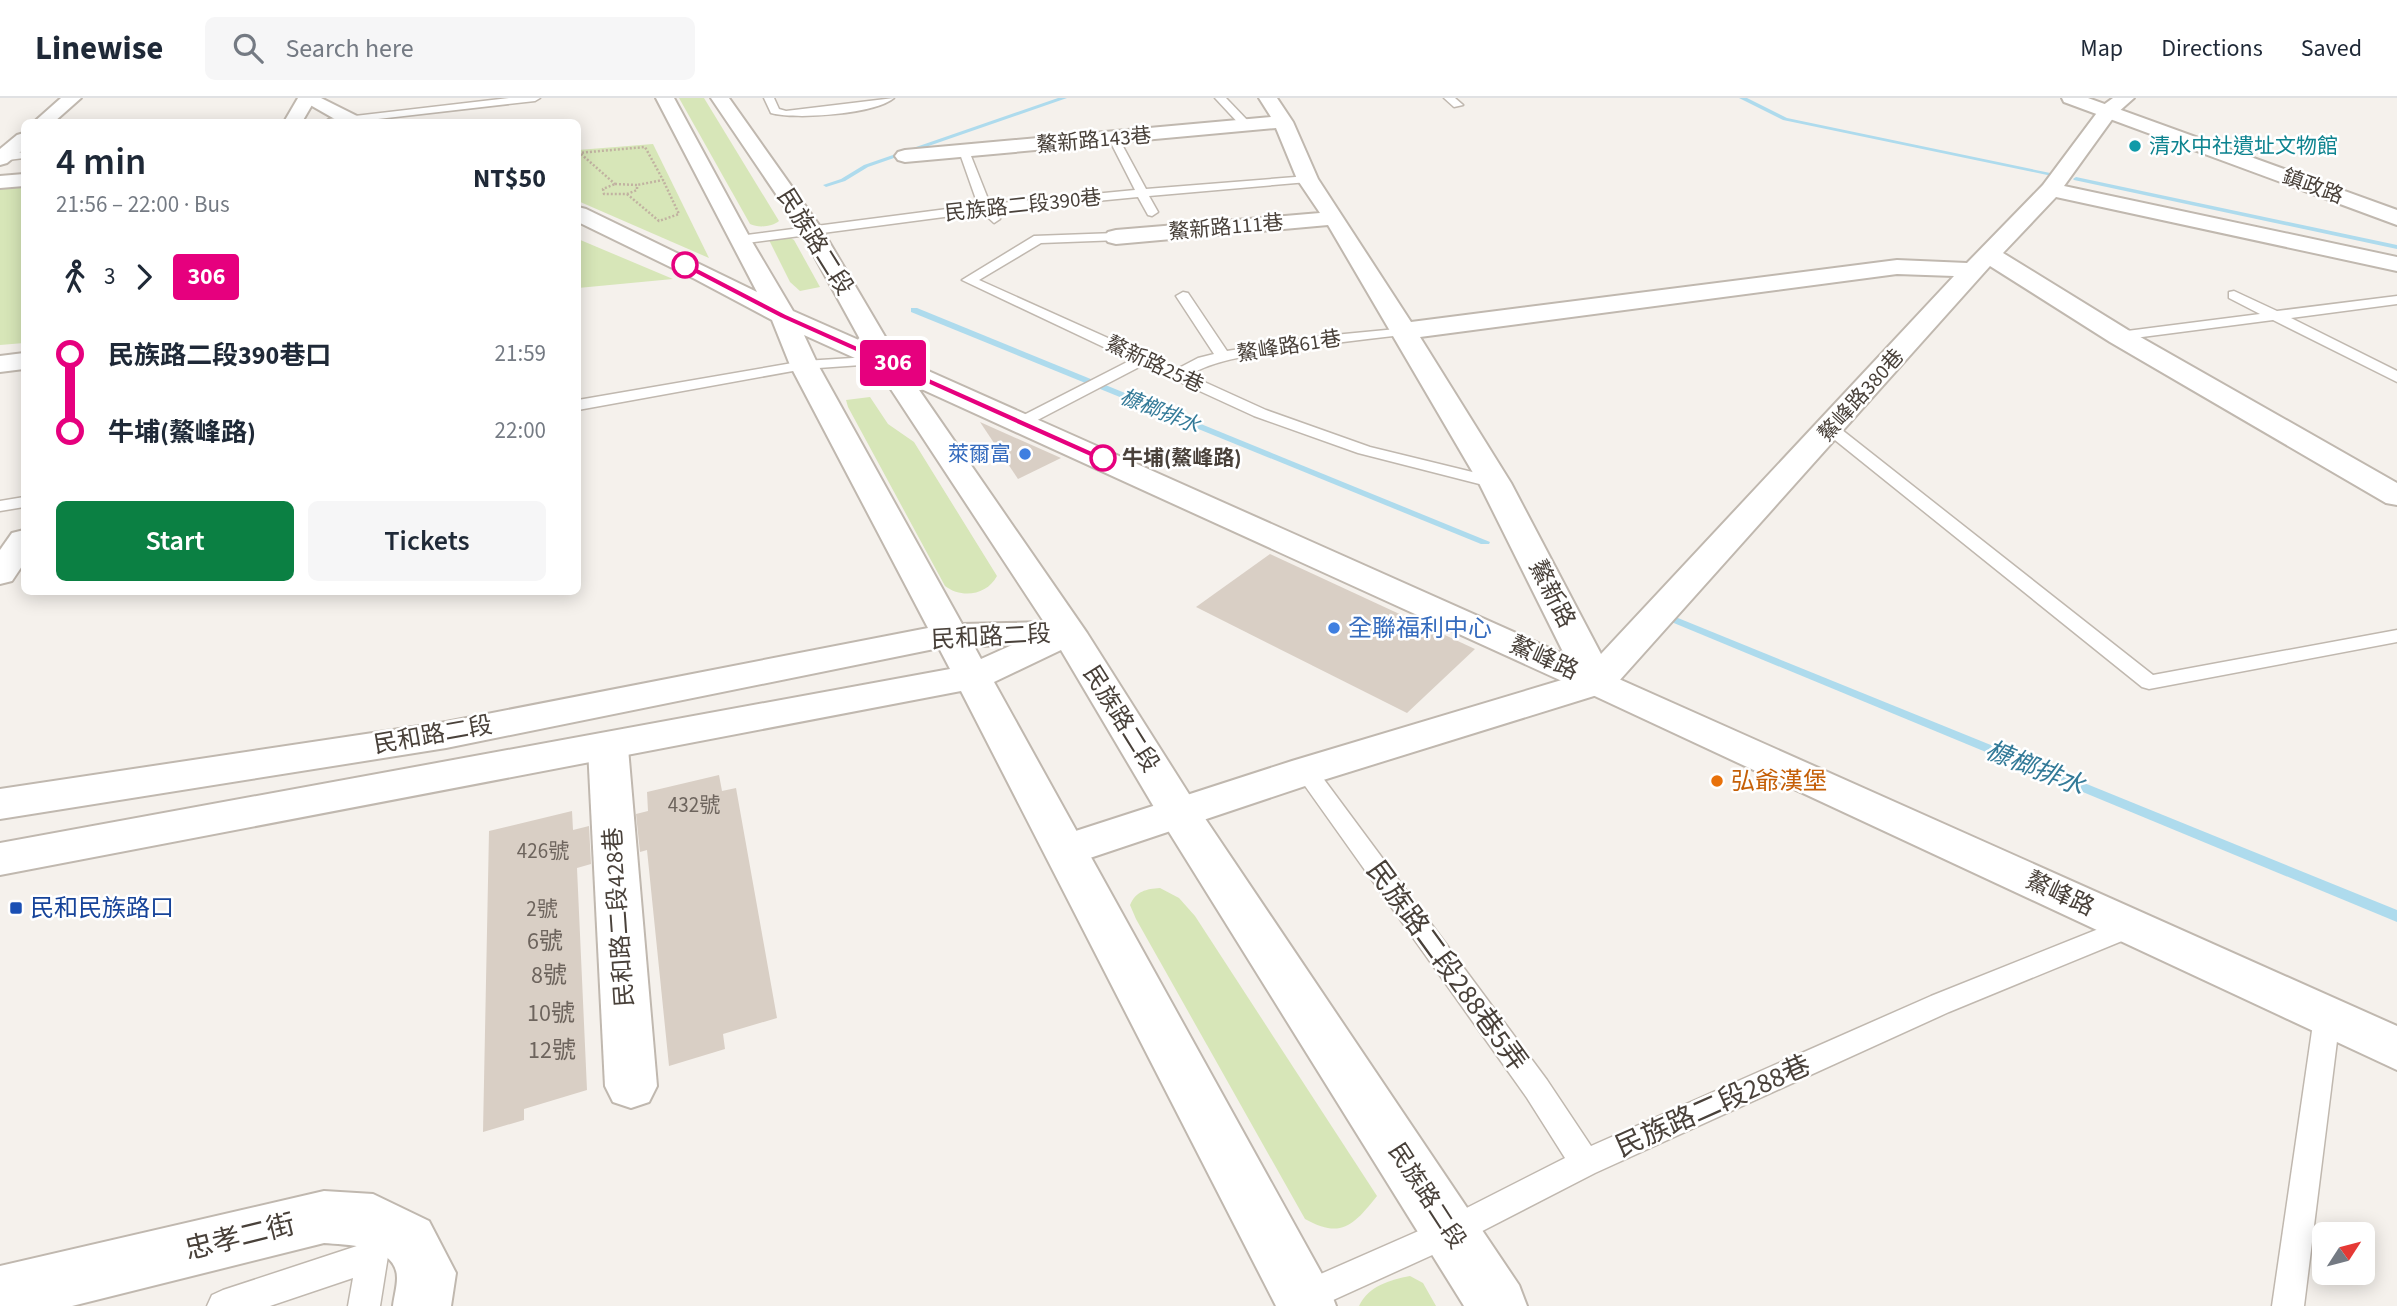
<!DOCTYPE html>
<html lang="en">
<head>
<meta charset="utf-8">
<style>
	body { margin:0; font-family:"Source Sans 3","Noto Sans TC",sans-serif; background:#f6f6f7; color:#1f2937; height:100vh; display:flex; flex-direction:column; font-size:26px; white-space:nowrap }
	* { box-sizing:border-box; margin:0 }
	p { font-size:23px; color:#747a83 }
	.icon { flex:none; width:38px; height:38px; fill:none; stroke:currentColor; stroke-width:2; stroke-linecap:round; stroke-linejoin:round }
	.map { position:relative; flex:1; overflow:hidden }
	.details { position:absolute; left:21px; top:21px; width:560px; height:476px; display:flex; flex-direction:column; background:#fff; border-radius:10px; box-shadow:0 4px 18px #0003 }
	.details>* { flex:none }
	.badge { padding:0 14px; border-radius:5px; font-size:24px; line-height:46px }
	.needle { width:46px; rotate:54deg }
	.tools { position:absolute; left:2312px; top:1124px; display:grid; gap:14px }
	.tools a { display:grid; place-items:center; width:63px; height:63px; border-radius:10px; background:#fff; box-shadow:0 4px 18px #0003; font-size:35px }
	.map>.badge { position:absolute; translate:-50% -50%; box-shadow:0 0 0 4px #fff }
	.legs { display:flex; align-items:center; gap:10px; height:77px; padding:0 35px; font-size:23px }
	.legs p { margin-inline-start:auto }
	.overview { display:flex; align-items:center; justify-content:space-between; height:119px; padding:0 35px }
	h1 { font-size:38px; font-weight:600; line-height:52px }
	.primary-button { display:flex; gap:14px; margin-top:auto; padding:14px 35px }
	.primary-button a { flex:1; height:80px; border-radius:10px; background:#0b8043; color:#fff; font-size:28px; font-weight:600; line-height:80px; text-align:center }
	.primary-button a+a { background:#f6f6f7; color:#1f2937 }
	ul { padding:0 35px; list-style:none }
	li { display:flex; align-items:center; gap:24px; height:77px; font-size:26px }
	li i { display:grid; place-items:center; width:10px; height:100%; margin:0 9px; background:currentColor }
	li i::after { content:''; width:18px; height:18px; margin:-9px; border:5px solid; border-radius:50%; background:#fff }
	li p { margin-inline-start:auto }
	li:first-child i { background:linear-gradient(#0000 50%,currentColor 0) }
	li:last-child i { background:linear-gradient(currentColor 50%,#0000 0) }
	header { display:flex; align-items:center; gap:42px; box-sizing:border-box; height:98px; padding:0 35px; background:#fff; border-bottom:2px solid #e0e1e3 }
	header strong { font-size:33px }
	nav { display:flex; gap:38px; margin-inline-start:auto; font-size:24px }
	.search { width:490px; height:63px; background:#f6f6f7; display:flex; align-items:center; gap:18px; box-sizing:border-box; padding:0 24px; border-radius:10px; color:#747a83; font-size:26px }
	.map>svg:first-child { display:block }
	.green { fill:#d7e6b8 }
	.lines { fill:none; stroke-linecap:round; stroke-linejoin:round }
	.stream { fill:#aedbed; fill-rule:evenodd }
	.building { fill:#d9cfc5 }
	.service-casing { stroke:#c0b8af; stroke-width:3 }
	.minor-casing { stroke:#c0b8af; stroke-width:4 }
	.tertiary-casing { stroke:#c0b8af; stroke-width:4 }
	.path { stroke:#c1b2a1; stroke-width:2.5; stroke-dasharray:2 2; stroke-linecap:butt }
	.service { fill:#fff; fill-rule:evenodd }
	.minor { fill:#fff; fill-rule:evenodd }
	.tertiary { fill:#fff; fill-rule:evenodd }
	.line-1 { fill:#e6007e; stroke:#fff; stroke-width:2 }
	.culture-dot { fill:#0f9aa8; stroke:#fff; stroke-width:2.5 }
	.stop-1-dot { fill:#fff; stroke:#e6007e; stroke-width:3.5 }
	.shop-dot { fill:#3f7fe0; stroke:#fff; stroke-width:2.5 }
	.food-dot { fill:#e8710a; stroke:#fff; stroke-width:2.5 }
	.transit-dot { fill:#1a4fb4; stroke:#fff; stroke-width:2.5 }
	.labels { text-anchor:middle; dominant-baseline:central; stroke-width:5; stroke-linejoin:round; paint-order:stroke }
	.far-street-label { font-size:21px; fill:#49413a; stroke:#fff }
	.far-culture-label { font-size:21px; fill:#0d838f; stroke:#fff; text-anchor:start }
	.far-water-label { font-size:21px; font-style:italic; fill:#337a98; stroke:#fff }
	.far-shop-label { font-size:21px; fill:#366cbe; stroke:#fff; text-anchor:end }
	.far-stop-label { font-size:21px; font-weight:bold; fill:#49413a; stroke:#fff; text-anchor:start }
	.number-label { font-size:21px; fill:#6d645d }
	.street-label { font-size:24px; fill:#49413a; stroke:#fff }
	.shop-label { font-size:24px; fill:#366cbe; stroke:#fff; text-anchor:start }
	.food-label { font-size:24px; fill:#c56008; stroke:#fff; text-anchor:start }
	.transit-label { font-size:24px; fill:#164399; stroke:#fff; text-anchor:start }
	.near-number-label { font-size:24px; fill:#6d645d }
	.water-label { font-size:26px; font-style:italic; fill:#337a98; stroke:#fff }
	.near-street-label { font-size:28px; fill:#49413a; stroke:#fff }
</style>
</head>
<body>
<header>
<strong>Linewise</strong>
<div class="search"><svg class="icon" aria-label="search" viewBox="0 0 24 24"><circle cx="10" cy="10" r="6"/><path d="M15 15l6 6"/></svg>Search here</div>
<nav><a>Map</a><a>Directions</a><a>Saved</a></nav>
</header>
<div class="map">
<svg width="2397" height="1208" viewBox="0 0 2397 1208">
	<rect width="100%" height="100%" fill="#f5f1ec"/>
	<g class="green">
		<path d="M679,0H704L779,123C772,129 758,130 750,126Z"/>
		<polygon points="653,46 709,160 578,103 578,52"/>
		<polygon points="24,87 24,245 0,247 0,89"/>
		<polygon points="789,139 794,142 820,189 800,193 790,184 769,142"/>
		<polygon points="578,141 673,181 578,190"/>
		<path d="M870,299L888,326L914,344L997,478C987,497 962,501 945,488L848,309L846,302Z"/>
		<path d="M1160,790L1179,800L1195,818L1377,1098C1353,1128 1341,1141 1305,1121L1136,821L1130,807C1136,793 1146,791 1160,790Z"/>
		<path d="M1410,1178L1423,1185L1436,1208H1359C1368,1188 1390,1182 1410,1178Z"/>
	</g>
	<g class="lines">
		<g class="stream">
			<polygon points="1058,0 1067,0 868,69 845,83 826,89 823,87 841,81 864,67"/>
			<polygon points="1739,0 1747,0 1787,20 2055,76 2052,78 1783,22"/>
			<polygon points="2076,79 2397,147 2397,151 2074,82 2073,81"/>
			<polygon points="911,210 917,210 1490,444 1489,446 1481,446 911,214"/>
			<polygon points="1673,518 2397,812 2397,824 1669,523 1667,521"/>
		</g>
	</g>
	<g class="building">
		<polygon points="980,324 1061,360 1018,381"/>
		<polygon points="1270,456 1475,551 1407,615 1196,509"/>
		<polygon points="719,677 722,693 736,690 777,920 723,936 725,951 669,968 647,752 640,754 636,716 648,713 647,694"/>
		<polygon points="572,713 573,732 589,728 591,766 577,770 587,992 524,1011 524,1022 483,1034 489,733"/>
	</g>
	<g class="lines">
		<g class="service-casing">
			<g id="service">
				<polygon points="509,0 540,0 535,3 352,24 324,24 329,21"/>
				<path d="M764,0H774L779,11L786,13L894,0C875,16 796,22 771,15Z"/>
				<polygon points="1215,0 1226,0 1250,25 1250,29 1242,29"/>
				<polygon points="1444,0 1455,0 1463,7 1454,9"/>
				<polygon points="1114,38 1119,41 1146,91 1308,78 1314,81 1308,84 1149,98 1158,114 1152,118 1148,117 1138,99 994,113 1000,121 994,125 982,114 739,146 733,142 739,138 978,107 959,53 964,50 969,53 990,106 1135,92 1109,41"/>
				<polygon points="24,54 24,60 0,63 0,57"/>
				<path d="M1116,135L1120,136V142L1041,145L979,182L1177,271L1198,260L1214,256L1176,198L1183,194L1188,195L1227,253L1313,239L1407,230V236L1402,237C1359,242 1315,247 1272,254C1243,259 1215,262 1189,277L1266,312L1370,349L1501,381L1504,385L1495,390L1358,355L1254,318L1143,267L1028,327H1016L1014,324L1016,321L1131,262L962,182L1034,138Z"/>
				<polygon points="2234,193 2277,213 2397,198 2397,206 2291,220 2397,273 2397,284 2273,222 2119,242 2112,238 2119,234 2260,216 2229,200 2229,194"/>
				<polygon points="885,258 890,259 892,262 890,265 804,271 578,312 578,302 804,263"/>
				<polygon points="1831,326 1837,328 2153,577 2397,532 2397,544 2149,591 2142,589 1825,334 1823,331 1825,328"/>
				<polygon points="24,399 24,409 0,413 0,403"/>
				<polygon points="1306,665 1314,668 1547,982 1591,1048 1931,898 2121,822 2130,819 2139,822 2143,829 2139,836 1949,914 1595,1075 1461,1144 1320,1208 1289,1208 1286,1200 1291,1189 1439,1124 1565,1060 1527,1000 1298,678 1295,673 1298,668"/>
				<polygon points="2327,908 2336,911 2340,919 2304,1208 2272,1208 2314,919 2318,911"/>
				<polygon points="372,1143 383,1147 388,1158 380,1208 348,1208 353,1180 270,1208 207,1208 212,1197 223,1192"/>
			</g>
		</g>
		<g class="minor-casing">
			<g id="minor">
				<polygon points="61,0 81,0 54,24 34,24"/>
				<polygon points="298,0 316,0 302,24 284,24"/>
				<path d="M1259,0H1277L1293,24L1318,81L1411,224L1897,162L1967,165L2043,87L2102,8L2113,0H2134L2116,16L2064,88L2397,159V173L2056,99L2003,155L2128,232L2397,385V407L2386,405L2110,244L1990,168L1610,593L1320,683L1066,768L1051,763L1044,752L1051,741L1292,663L1575,578L1479,385L1328,127L1116,146L1108,144L1104,139L1108,134L1116,132L1320,115L1297,81L1276,30L905,64L898,62L895,58L898,54L905,52L1271,19ZM1897,176L1954,178L1601,556L1511,385L1420,239Z"/>
				<polygon points="24,35 24,51 7,65 0,67 0,51 17,37"/>
				<polygon points="24,76 24,88 0,90 0,78"/>
				<polygon points="24,255 24,271 0,274 0,258"/>
				<polygon points="24,432 24,465 12,483 0,486 0,452 12,435"/>
				<polygon points="608,636 622,640 628,650 657,988 649,1004 631,1010 613,1004 605,988 588,650 594,640"/>
				<path d="M324,1093L373,1096L429,1123L456,1175L451,1208H393C394,1199 397,1189 397,1180C397,1147 347,1147 324,1145L72,1208H0V1168Z"/>
			</g>
		</g>
		<g class="tertiary-casing">
			<g id="tertiary">
				<polygon points="298,0 321,0 361,20 364,24 340,24"/>
				<path d="M656,0H674L751,142L793,213L861,243L799,130L711,0H729L821,130L897,259L2397,928V972L1584,593L917,289L1087,535L1194,704L1519,1187L1527,1208H1464L1164,726L1061,552L994,584L1328,1187L1336,1208H1276L961,593L0,777V745L950,571L939,550L446,650L0,721V691L446,624L928,530L790,267L772,222L695,181L578,124V109L586,111L757,194ZM804,237L877,270L1044,524L962,526L818,267ZM1012,547L981,561L974,548Z"/>
				<polygon points="2062,0 2088,0 2397,112 2397,127 2064,4"/>
			</g>
		</g>
		<g class="path">
			<polyline points="578,55 645,49 663,82 637,87"/>
			<polyline points="581,56 615,86"/>
			<polygon points="615,86 637,87 637,92 627,96 604,96 603,91"/>
			<polyline points="627,96 659,123 679,116 663,82"/>
		</g>
		<use href="#service" class="service"/>
		<use href="#minor" class="minor"/>
		<use href="#tertiary" class="tertiary"/>
	</g>
	<polygon class="line-1" points="682,165 688,165 786,216 1108,360 1099,363 780,220 682,169"/>
	<circle class="culture-dot" cx="2135" cy="48" r="7"/>
	<g class="stop-1-dot">
		<circle cx="685" cy="167" r="12"/>
		<circle cx="1103" cy="360" r="12"/>
	</g>
	<g class="shop-dot">
		<circle cx="1025" cy="356" r="7"/>
		<circle cx="1334" cy="530" r="7"/>
	</g>
	<circle class="food-dot" cx="1717" cy="683" r="7"/>
	<rect class="transit-dot" x="9" y="803" width="14" height="14" rx="3.5"/>
	<g class="labels">
		<g class="far-street-label">
			<text transform="translate(1094 42) rotate(-5)">鰲新路143巷</text>
			<text transform="translate(2313 88) rotate(20)">鎮政路</text>
			<text transform="translate(1023 107) rotate(-6)">民族路二段390巷</text>
			<text transform="translate(1226 129) rotate(-5)">鰲新路111巷</text>
			<text transform="translate(1289 248) rotate(-9)">鰲峰路61巷</text>
			<text transform="translate(1155 266) rotate(25)">鰲新路25巷</text>
			<text transform="translate(1861 297) rotate(-48)">鰲峰路380巷</text>
		</g>
		<g class="far-culture-label">
			<text x="2149" y="48">清水中社遺址文物館</text>
		</g>
		<g class="far-water-label">
			<text transform="translate(1160 313) rotate(22)">槺榔排水</text>
		</g>
		<g class="far-shop-label">
			<text x="1011" y="356">萊爾富</text>
		</g>
		<g class="far-stop-label">
			<text x="1122" y="360">牛埔(鰲峰路)</text>
		</g>
		<g class="number-label">
			<text x="694" y="707">432號</text>
			<text x="543" y="753">426號</text>
			<text x="542" y="811">2號</text>
		</g>
		<g class="street-label">
			<text transform="translate(815 144) rotate(58)">民族路二段</text>
			<text transform="translate(1552 496) rotate(63)">鰲新路</text>
			<text transform="translate(991 539) rotate(-3)">民和路二段</text>
			<text transform="translate(1544 560) rotate(24)">鰲峰路</text>
			<text transform="translate(1121 621) rotate(58)">民族路二段</text>
			<text transform="translate(433 637) rotate(-10)">民和路二段</text>
			<text transform="translate(2060 796) rotate(25)">鰲峰路</text>
			<text transform="translate(619 819) rotate(-94)">民和路二段428巷</text>
			<text transform="translate(1427 1098) rotate(57)">民族路二段</text>
		</g>
		<g class="shop-label">
			<text x="1348" y="530">全聯福利中心</text>
		</g>
		<g class="food-label">
			<text x="1731" y="683">弘爺漢堡</text>
		</g>
		<g class="transit-label">
			<text x="30" y="810">民和民族路口</text>
		</g>
		<g class="near-number-label">
			<text x="545" y="843">6號</text>
			<text x="549" y="877">8號</text>
			<text x="551" y="915">10號</text>
			<text x="552" y="952">12號</text>
		</g>
		<g class="water-label">
			<text transform="translate(2035 670) rotate(22)">槺榔排水</text>
		</g>
		<g class="near-street-label">
			<text transform="translate(1447 868) rotate(54)">民族路二段288巷5弄</text>
			<text transform="translate(1713 1008) rotate(-24)">民族路二段288巷</text>
			<text transform="translate(240 1139) rotate(-14)">忠孝二街</text>
		</g>
	</g>
</svg>
<div class="tools">
<a><svg class="needle" viewBox="-14 -14 28 28"><path d="M0-13l5 13h-10z" fill="#e53935"/><path d="M0 13l5-13h-10z" fill="#747a83"/></svg></a>
</div>
<b class="badge" style="left:893px;top:265px;background:#e6007e;color:#fff">306</b>
<section class="details">
<div class="overview"><div><h1>4 min</h1><p>21:56 – 22:00 · Bus</p></div><b>NT$50</b></div>
<div class="legs"><svg class="icon" aria-label="walk" viewBox="0 0 24 24"><circle cx="13" cy="4" r="2"/><path d="M13 8l-2 6 4 7M11 14l-3 7M7 12l3-4h3l4 4"/></svg>3<svg class="icon" aria-label="forward" viewBox="0 0 24 24"><path d="M9 5l7 7-7 7"/></svg><b class="badge" style="background:#e6007e;color:#fff">306</b></div>
<ul>
<li><i style="color:#e6007e"></i><b>民族路二段390巷口</b><p>21:59</p></li>
<li><i style="color:#e6007e"></i><b>牛埔(鰲峰路)</b><p>22:00</p></li>
</ul>
<div class="primary-button"><a>Start</a><a>Tickets</a></div>
</section>
</div>
</body>
</html>
